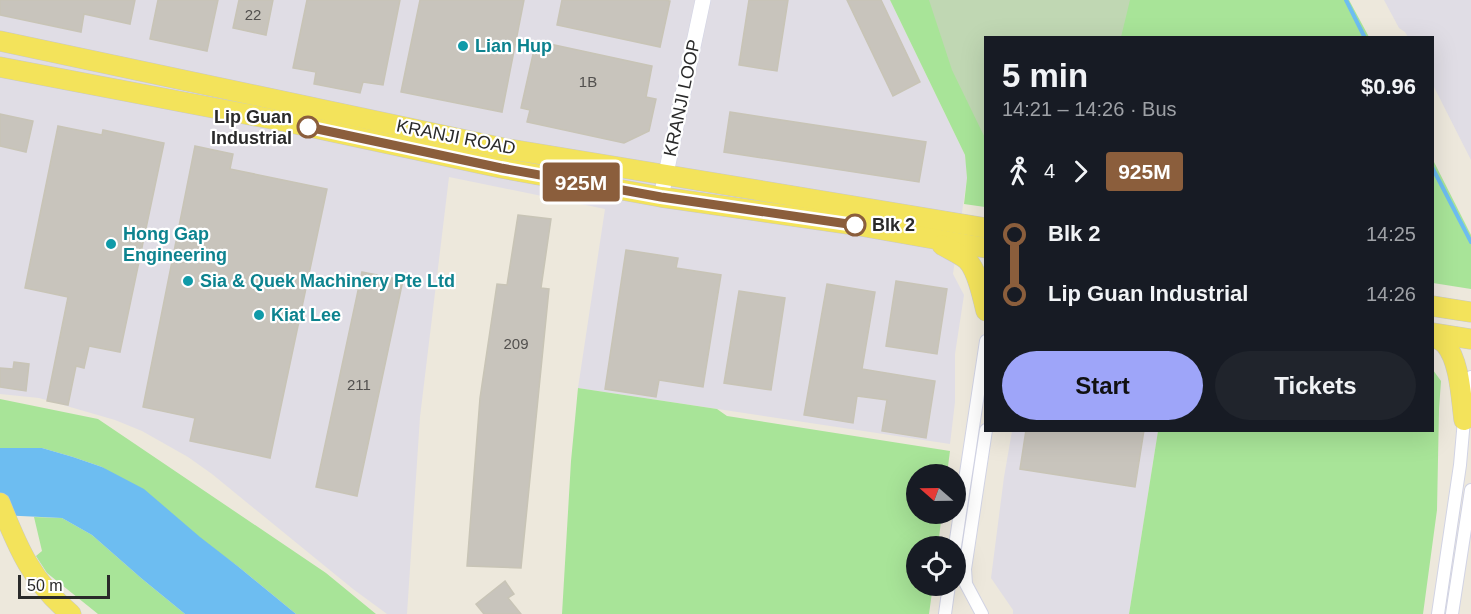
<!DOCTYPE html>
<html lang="en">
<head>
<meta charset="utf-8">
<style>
	body { margin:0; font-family:Arial,sans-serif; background:#20242c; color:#f1f3f6; height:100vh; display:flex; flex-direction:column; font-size:22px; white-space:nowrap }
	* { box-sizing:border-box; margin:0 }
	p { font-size:20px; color:#9ea1a6 }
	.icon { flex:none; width:33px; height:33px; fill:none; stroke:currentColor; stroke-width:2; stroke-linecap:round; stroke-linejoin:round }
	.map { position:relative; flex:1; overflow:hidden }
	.sheet { position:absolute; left:984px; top:36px; width:450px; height:396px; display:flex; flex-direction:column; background:#171b24; border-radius:0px; box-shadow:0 6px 24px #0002 }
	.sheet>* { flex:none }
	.badge { padding:0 12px; border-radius:4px; font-size:21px; line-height:39px }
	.needle { width:39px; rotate:290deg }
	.controls { position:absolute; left:906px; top:464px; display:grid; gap:12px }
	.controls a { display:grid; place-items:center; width:60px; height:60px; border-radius:50%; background:#171b24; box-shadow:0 6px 24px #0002; font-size:30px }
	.scale { position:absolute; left:18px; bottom:15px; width:92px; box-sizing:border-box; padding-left:6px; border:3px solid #2a2a2a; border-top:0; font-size:16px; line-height:21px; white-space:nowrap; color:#2a2a2a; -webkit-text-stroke:4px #fff; paint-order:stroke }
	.map>.badge { position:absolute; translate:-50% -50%; box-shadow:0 0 0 3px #fff }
	.legs { display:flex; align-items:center; gap:9px; height:66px; padding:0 18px; font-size:20px }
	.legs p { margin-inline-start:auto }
	.summary { display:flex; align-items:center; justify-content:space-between; height:102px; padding:0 18px }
	h1 { font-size:33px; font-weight:600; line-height:45px }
	.button { display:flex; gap:12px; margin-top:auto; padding:12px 18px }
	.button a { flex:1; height:69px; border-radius:36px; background:#9ea5f9; color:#111; font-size:24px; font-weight:600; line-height:69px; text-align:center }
	.button a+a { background:#20242c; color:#f1f3f6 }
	ul { padding:0 18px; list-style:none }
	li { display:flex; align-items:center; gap:21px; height:60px; font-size:22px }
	li i { display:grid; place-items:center; width:9px; height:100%; margin:0 8px; background:currentColor }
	li i::after { content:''; width:15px; height:15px; margin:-8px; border:4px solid; border-radius:50%; background:#171b24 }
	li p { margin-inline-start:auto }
	li:first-child i { background:linear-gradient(#0000 50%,currentColor 0) }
	li:last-child i { background:linear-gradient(currentColor 50%,#0000 0) }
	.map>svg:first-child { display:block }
	.industrial { fill:#e0dde5 }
	.green { fill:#a8e498 }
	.cemetery { fill:#c0d7b3 }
	.water { fill:#6dbdf1 }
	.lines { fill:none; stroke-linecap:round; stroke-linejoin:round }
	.stream { stroke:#6dbdf1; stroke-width:4 }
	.building { fill:#c8c4bc; stroke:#c8c4b6; stroke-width:1.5 }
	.minor-casing { stroke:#d1d3e4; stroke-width:14 }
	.tertiary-casing { stroke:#d1d3e4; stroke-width:16 }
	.primary-casing { stroke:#c8c8c8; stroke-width:21 }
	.minor { stroke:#fff; stroke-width:12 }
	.tertiary { stroke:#fff; stroke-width:15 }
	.primary { stroke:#f3e35b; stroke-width:20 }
	.line-1-casing { stroke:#fff; stroke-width:14 }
	.line-1 { stroke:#8b5e3c; stroke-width:9 }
	.culture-dot { fill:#0f9aa8; stroke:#fff; stroke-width:2 }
	.stop-1-dot { fill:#fff; stroke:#8b5e3c; stroke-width:3 }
	.labels { text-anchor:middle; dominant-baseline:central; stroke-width:4.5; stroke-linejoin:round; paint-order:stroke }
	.number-label { font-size:15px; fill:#52504e }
	.culture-label { font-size:18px; font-weight:bold; fill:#0d838f; stroke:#fff; text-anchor:start }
	.street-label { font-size:18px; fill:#2a2a2a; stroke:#fff }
	.stop-label { font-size:18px; font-weight:bold; fill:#2a2a2a; stroke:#fff; text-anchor:end }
</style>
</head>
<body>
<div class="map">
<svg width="1471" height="614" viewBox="0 0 1471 614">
	<rect width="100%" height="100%" fill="#ede8dc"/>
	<g class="industrial">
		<polygon points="0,0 890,0 965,155 966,164 967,178 953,274 964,295 955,354 955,402 950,444 578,388 605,209 449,177 420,417 407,614 387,614 353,589 212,474 188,457 142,431 115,420 39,398 0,394"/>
		<polygon points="1384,0 1471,0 1471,160 1433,85 1432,38 1408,37 1405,32 1399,28"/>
		<polygon points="1012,431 1158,431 1129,614 1013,614 1013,610 991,578 1004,477"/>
	</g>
	<g class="green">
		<polygon points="890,0 1349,0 1369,37 986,38 985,207 964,204 967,178 965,155"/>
		<polygon points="1433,160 1471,235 1471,289 1433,283"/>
		<polygon points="1433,370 1441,381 1439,409 1437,510 1423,614 1129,614 1158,431 1432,430"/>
		<polygon points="578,388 717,409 727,416 950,451 947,474 916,474 916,513 942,513 938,546 916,546 916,585 933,585 929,614 562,614 571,461"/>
		<polygon points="0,399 98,419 326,573 376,614 296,614 240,568 102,467 73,457 42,448 0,448"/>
		<polygon points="34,517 62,518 92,535 141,578 185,614 98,614 47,573 36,556 42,551"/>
	</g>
	<polygon class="cemetery" points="929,0 1130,0 1121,37 986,38 985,138 952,70"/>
	<polygon class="water" points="0,448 42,448 73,457 102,467 144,489 200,537 240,568 296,614 185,614 141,578 92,535 62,518 0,515"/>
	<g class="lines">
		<g class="stream">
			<polyline points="1346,0 1365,38"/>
			<polyline points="1432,167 1471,242"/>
		</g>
	</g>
	<g class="building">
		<polygon points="0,0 135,0 130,24 84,14 81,32 0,15"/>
		<polygon points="158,0 218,0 207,51 150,39"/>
		<polygon points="239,0 273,0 266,35 233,28"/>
		<polygon points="307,0 400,0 383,85 363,82 360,93 314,84 316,72 293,68"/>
		<polygon points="420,0 524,0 502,112 401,92"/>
		<polygon points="562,0 665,0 670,1 660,47 557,25"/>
		<polygon points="749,0 788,0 777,71 739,65"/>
		<polygon points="847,0 881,0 920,82 893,96"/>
		<polygon points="536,41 652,66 646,97 656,99 649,131 624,143 527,122 530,110 521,108"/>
		<polygon points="730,112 926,142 919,182 724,152"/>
		<polygon points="0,114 33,121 26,152 0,146"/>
		<polygon points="58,126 102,135 103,130 164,143 120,352 89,346 84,368 76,366 68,405 47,401 68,297 25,288"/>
		<polygon points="195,146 233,154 230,169 327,189 270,458 190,441 195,418 143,407"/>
		<polygon points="518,215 551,219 541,288 549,289 521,568 467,566 480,398 497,284 507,285"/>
		<polygon points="626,250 678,258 676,268 721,275 703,387 659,380 656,397 605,389"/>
		<polygon points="362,272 403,280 357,496 316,487"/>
		<polygon points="896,281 947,289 937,354 886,346"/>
		<polygon points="827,284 875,292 862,369 935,381 926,438 882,431 887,400 857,396 853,423 804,415"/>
		<polygon points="739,291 785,298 771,390 724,383"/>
		<polygon points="14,362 29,364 26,391 0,387 0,368 13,369"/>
		<polygon points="1026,430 1144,430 1135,487 1020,469"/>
		<polygon points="505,581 514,594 508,598 521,614 484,614 476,604"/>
	</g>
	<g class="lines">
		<g class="minor-casing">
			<g id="minor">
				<polyline points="955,546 986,341"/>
				<polyline points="945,614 949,585"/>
				<polyline points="982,614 966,584 965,569 986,430"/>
				<polyline points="1438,614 1460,465 1464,420 1471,377"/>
				<polyline points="1452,614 1471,490"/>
			</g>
		</g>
		<g class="tertiary-casing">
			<polyline id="tertiary" points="661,197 703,0"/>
		</g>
		<g class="primary-casing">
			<g id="primary">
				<polyline points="0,41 503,148 986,228"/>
				<polyline points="0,67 282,121 501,168 661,197 855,225 986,248"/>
				<path d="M942,245C950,250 960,254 967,260C978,271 982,296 986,311"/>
				<polyline points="1432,306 1471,312"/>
				<polyline points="1432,333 1471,339"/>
				<path d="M1432,335C1436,338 1441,340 1445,344C1460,361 1461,398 1464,420"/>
				<path d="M0,503C18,548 32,582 71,614"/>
			</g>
		</g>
		<use href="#minor" class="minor"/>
		<use href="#tertiary" class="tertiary"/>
		<use href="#primary" class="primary"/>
	</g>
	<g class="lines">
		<g class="line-1-casing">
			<polyline id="line-1" points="308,127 501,168 661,197 855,225"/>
		</g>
		<use href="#line-1" class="line-1"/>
	</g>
	<g class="culture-dot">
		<circle cx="463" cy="46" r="6"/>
		<circle cx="111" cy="244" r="6"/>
		<circle cx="188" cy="281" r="6"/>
		<circle cx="259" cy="315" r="6"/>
	</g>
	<g class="stop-1-dot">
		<circle cx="308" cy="127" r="10"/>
		<circle cx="855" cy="225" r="10"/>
	</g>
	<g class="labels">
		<g class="number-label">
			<text x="253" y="14">22</text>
			<text x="588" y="81">1B</text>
			<text x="516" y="343">209</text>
			<text x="359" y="384">211</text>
		</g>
		<g class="culture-label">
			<text x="475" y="46">Lian Hup</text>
			<text x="123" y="234">Hong Gap<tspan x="123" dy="21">Engineering</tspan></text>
			<text x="200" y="281">Sia &amp; Quek Machinery Pte Ltd</text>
			<text x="271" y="315">Kiat Lee</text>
		</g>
		<g class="street-label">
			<text transform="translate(682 98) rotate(-78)">KRANJI LOOP</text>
			<text transform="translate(456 137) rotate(11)">KRANJI ROAD</text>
		</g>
		<g class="stop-label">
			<text x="292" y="117">Lip Guan<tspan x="292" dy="21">Industrial</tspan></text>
			<text x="872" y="225" text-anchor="start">Blk 2</text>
		</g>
	</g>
</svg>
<div class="controls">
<a><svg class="needle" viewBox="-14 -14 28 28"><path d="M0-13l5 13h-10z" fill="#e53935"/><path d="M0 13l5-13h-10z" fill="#9ea1a6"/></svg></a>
<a><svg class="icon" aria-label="locate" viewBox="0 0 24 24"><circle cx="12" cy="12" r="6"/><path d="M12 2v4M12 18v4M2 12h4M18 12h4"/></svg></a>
</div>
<div class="scale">50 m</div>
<b class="badge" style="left:581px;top:182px;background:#8b5e3c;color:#fff">925M</b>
<section class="sheet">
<div class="summary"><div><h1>5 min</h1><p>14:21 – 14:26 · Bus</p></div><b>$0.96</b></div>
<div class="legs"><svg class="icon" aria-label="walk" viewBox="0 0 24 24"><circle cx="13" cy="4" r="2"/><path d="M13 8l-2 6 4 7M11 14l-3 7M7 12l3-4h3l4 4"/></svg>4<svg class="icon" aria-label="forward" viewBox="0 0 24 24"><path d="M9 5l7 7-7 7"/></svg><b class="badge" style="background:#8b5e3c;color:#fff">925M</b></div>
<ul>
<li><i style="color:#8b5e3c"></i><b>Blk 2</b><p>14:25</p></li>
<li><i style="color:#8b5e3c"></i><b>Lip Guan Industrial</b><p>14:26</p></li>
</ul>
<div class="button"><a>Start</a><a>Tickets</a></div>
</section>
</div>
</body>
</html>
